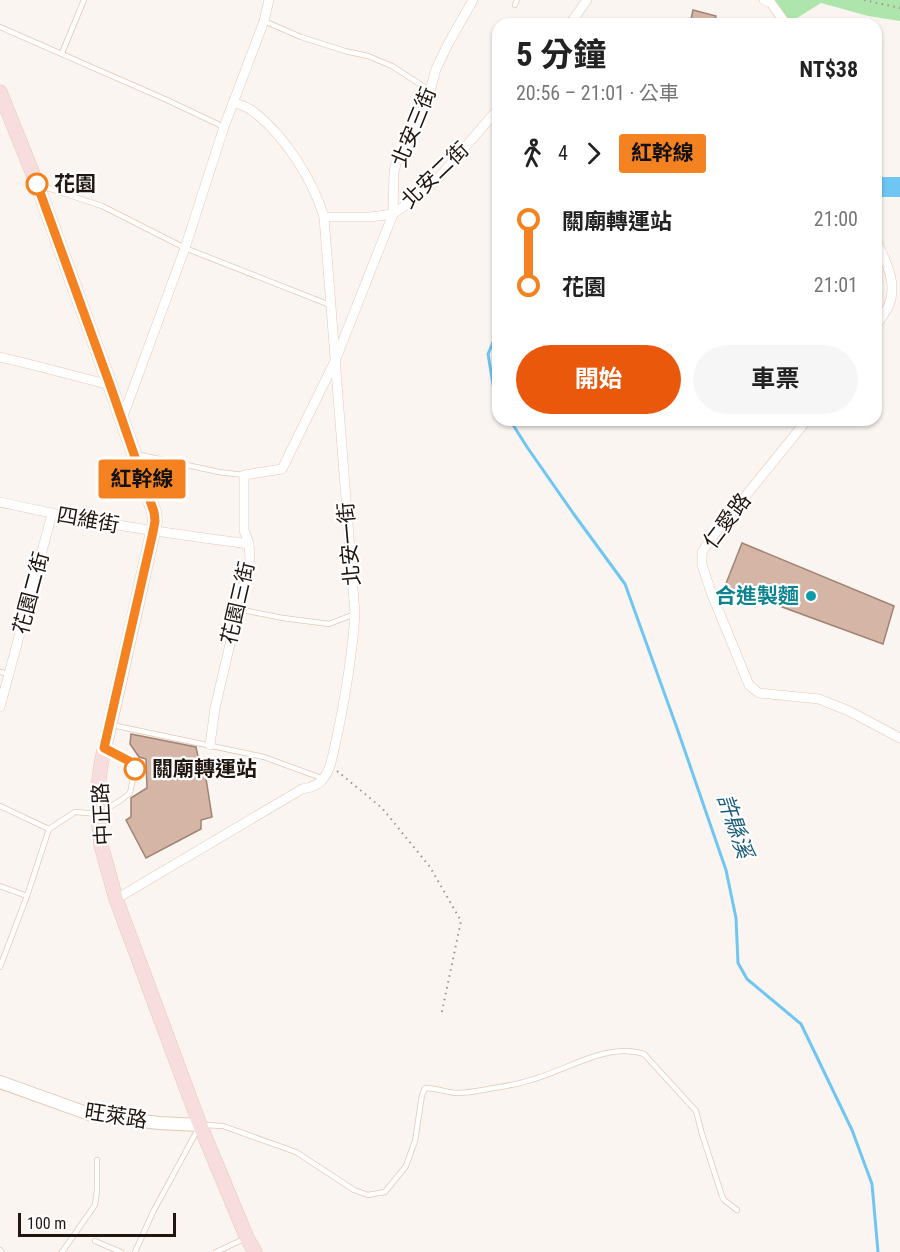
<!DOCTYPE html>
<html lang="zh-TW">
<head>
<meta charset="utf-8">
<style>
	body { margin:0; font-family:"Roboto Condensed","Noto Sans TC",sans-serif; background:#f6f6f6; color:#222; height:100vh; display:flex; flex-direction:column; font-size:22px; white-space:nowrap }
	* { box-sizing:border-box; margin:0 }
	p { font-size:20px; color:#767676 }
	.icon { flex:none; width:33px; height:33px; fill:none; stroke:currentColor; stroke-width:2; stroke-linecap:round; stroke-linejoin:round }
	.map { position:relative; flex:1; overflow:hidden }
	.sheet { position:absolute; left:492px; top:18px; width:390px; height:408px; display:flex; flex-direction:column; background:#fff; border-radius:18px; box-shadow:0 2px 4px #0004 }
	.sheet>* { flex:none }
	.badge { padding:0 12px; border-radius:4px; font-size:21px; line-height:39px }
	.scale { position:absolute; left:18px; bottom:15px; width:158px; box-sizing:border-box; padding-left:6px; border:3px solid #211710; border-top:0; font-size:16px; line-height:21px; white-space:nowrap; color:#211710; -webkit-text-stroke:4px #fff; paint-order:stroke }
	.map>.badge { position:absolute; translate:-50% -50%; box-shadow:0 0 0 3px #fff }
	.legs { display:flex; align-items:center; gap:9px; height:66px; padding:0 24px; font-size:20px }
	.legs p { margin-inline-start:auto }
	.headline { display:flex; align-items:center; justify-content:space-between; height:102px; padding:0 24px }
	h1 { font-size:33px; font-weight:700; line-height:45px }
	.action { display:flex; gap:12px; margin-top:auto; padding:12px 24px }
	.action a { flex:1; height:69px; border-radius:36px; background:#ea580c; color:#fff; font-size:24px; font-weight:700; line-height:69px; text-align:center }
	.action a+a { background:#f6f6f6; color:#222 }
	ul { padding:0 24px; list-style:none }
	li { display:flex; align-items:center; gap:21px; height:66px; font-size:22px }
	li i { display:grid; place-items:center; width:9px; height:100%; margin:0 8px; background:currentColor }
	li i::after { content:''; width:15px; height:15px; margin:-8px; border:4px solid; border-radius:50%; background:#fff }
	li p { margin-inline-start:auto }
	li:first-child i { background:linear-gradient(#0000 50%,currentColor 0) }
	li:last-child i { background:linear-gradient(currentColor 50%,#0000 0) }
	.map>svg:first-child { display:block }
	.green { fill:#aee5ac }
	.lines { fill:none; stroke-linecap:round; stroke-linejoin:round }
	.stream { stroke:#6fc6f3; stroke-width:3 }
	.river { stroke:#6fc6f3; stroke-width:20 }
	.building { fill:#d5b6a6; stroke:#a08373; stroke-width:1.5 }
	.service-casing { stroke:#e5c8b4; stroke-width:6 }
	.minor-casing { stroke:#e5c8b4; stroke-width:10 }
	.tertiary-casing { stroke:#e5c8b4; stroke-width:14 }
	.secondary-casing { stroke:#e5c8b4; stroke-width:15 }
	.path { stroke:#9c958f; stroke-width:2; stroke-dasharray:1.5 4.5; stroke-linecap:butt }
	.service { stroke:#fff; stroke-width:4.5 }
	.minor { stroke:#fff; stroke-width:9 }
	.tertiary { stroke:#fff; stroke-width:12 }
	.secondary { stroke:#f8dddf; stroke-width:14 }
	.line-1-casing { stroke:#fff; stroke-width:14 }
	.line-1 { stroke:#f58220; stroke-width:9 }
	.stop-1-dot { fill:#fff; stroke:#f58220; stroke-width:3 }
	.culture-dot { fill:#0f9aa8; stroke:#fff; stroke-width:2 }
	.labels { text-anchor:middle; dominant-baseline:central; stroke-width:4.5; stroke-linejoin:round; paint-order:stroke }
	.street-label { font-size:21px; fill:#211710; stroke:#fff }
	.stop-label { font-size:21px; font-weight:bold; fill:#211710; stroke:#fff; text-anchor:start }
	.culture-label { font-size:21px; font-weight:bold; fill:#0d838f; stroke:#fff; text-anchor:end }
	.water-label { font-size:22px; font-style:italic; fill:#1a5c7b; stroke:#fff }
</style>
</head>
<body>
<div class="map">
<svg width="900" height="1252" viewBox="0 0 900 1252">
	<rect width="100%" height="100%" fill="#fbf5f1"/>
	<polygon class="green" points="768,0 900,0 900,21 868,16 821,3 789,23"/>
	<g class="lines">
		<g class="stream">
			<polyline points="498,337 495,338 488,354 495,396 498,401"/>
			<polyline points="510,420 527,447 573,513 625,584 678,731 726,870 736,918 738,963 747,979 801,1024 852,1130 872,1184 878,1252"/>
		</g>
		<polyline class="river" points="876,187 900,187"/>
	</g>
	<g class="building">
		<polygon points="693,10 716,16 714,24 690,24"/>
		<polygon points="742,543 894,606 883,644 725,586"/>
		<polygon points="131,734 196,747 198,757 203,759 212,817 201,820 201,829 146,858 126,820 131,817 131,798 147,788 146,759 139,757 130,744"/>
	</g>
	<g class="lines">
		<g class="service-casing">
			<g id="service">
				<polyline points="515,5 517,0"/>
				<polyline points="264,21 301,37 345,51 368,56 392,66 429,90"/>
				<polyline points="0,27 167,100 224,127"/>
				<polyline points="62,53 84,0"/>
				<polyline points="42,186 102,206 185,248 330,305"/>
				<polyline points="136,454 219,472 244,475"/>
				<polyline points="238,609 283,618 329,624 355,614"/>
				<polyline points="0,672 9,674"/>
				<polyline points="112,725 264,757 324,779"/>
				<polyline points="0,806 49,829 75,812 98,814 121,800 130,793 135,769 129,761 107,749"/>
				<polyline points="0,886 27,896"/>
				<polyline points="0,967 27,896 49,829"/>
				<path d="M204,1125L223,1126L296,1152L354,1190L368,1195L385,1192L406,1166L415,1141L422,1095L425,1088C436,1088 446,1092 457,1093C469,1093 482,1090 494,1088C507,1086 522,1083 534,1079C569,1069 608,1042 644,1054L696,1111L702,1134L722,1196L724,1200L737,1210"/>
				<polyline points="95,1241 121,1252"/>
				<polyline points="0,1250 2,1252"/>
				<polyline points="62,1252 95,1205 97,1191 97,1160"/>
				<polyline points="135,1252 153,1212 198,1129"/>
				<polyline points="216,1252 244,1239"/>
			</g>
		</g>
		<g class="minor-casing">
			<g id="minor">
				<polyline points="764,0 771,3 786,24"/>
				<polyline points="570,24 587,0"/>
				<polyline points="324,217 370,217 393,214 425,191 441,175 498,109"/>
				<path d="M876,240C885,260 898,282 889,305C886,312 880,319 876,326"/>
				<polyline points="0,357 33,365 110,385"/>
				<polyline points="122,419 185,248 224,127 264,21 269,0"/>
				<polyline points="807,420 713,536 702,552 702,565 711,592 749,685 759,693 819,699 849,711 900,738"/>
				<path d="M0,502C82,521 165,533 249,544"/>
				<polyline points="0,707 52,514"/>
				<polyline points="210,745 215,708 250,559 249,544 244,530 244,475 282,469 335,361 393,214 394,171 399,154 413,136 430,91 436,69 448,44 473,0"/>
				<path d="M116,899L302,789C309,788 317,786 322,780C331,771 333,753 336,741C345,699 352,657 355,614L324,217C313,180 285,136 254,112C248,107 241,105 233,102"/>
			</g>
		</g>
		<g class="tertiary-casing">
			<polyline id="tertiary" points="0,1082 92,1115 159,1123 200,1125"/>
		</g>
		<g class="secondary-casing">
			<polyline id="secondary" points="0,92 37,184 110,385 154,512 155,521 153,532 101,764 98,788 98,814 101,845 116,899 200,1125 247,1238 255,1252"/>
		</g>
		<g class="path">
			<polyline points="864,0 900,8"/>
			<polyline points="337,771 382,808 430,867 461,921 441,1016"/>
		</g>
		<use href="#service" class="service"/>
		<use href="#minor" class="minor"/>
		<use href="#tertiary" class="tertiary"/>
		<use href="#secondary" class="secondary"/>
	</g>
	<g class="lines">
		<g class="line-1-casing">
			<polyline id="line-1" points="37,184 110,385 154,512 155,521 153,532 104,748 129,761 135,769"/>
		</g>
		<use href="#line-1" class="line-1"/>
	</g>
	<g class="stop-1-dot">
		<circle cx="37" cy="184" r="10"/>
		<circle cx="135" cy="769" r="10"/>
	</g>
	<circle class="culture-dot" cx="811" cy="596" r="6"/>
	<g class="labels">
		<g class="street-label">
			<text transform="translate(414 127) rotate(-68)">北安三街</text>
			<text transform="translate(435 175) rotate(-44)">北安二街</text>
			<text transform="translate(88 520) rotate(10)">四維街</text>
			<text transform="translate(727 521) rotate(-53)">仁愛路</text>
			<text transform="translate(349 544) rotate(-95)">北安一街</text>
			<text transform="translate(31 593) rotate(-75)">花園二街</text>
			<text transform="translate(238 603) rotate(-77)">花園三街</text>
			<text transform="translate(102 814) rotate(-93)">中正路</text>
			<text transform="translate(116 1116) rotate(9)">旺萊路</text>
		</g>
		<g class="stop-label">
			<text x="54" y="184">花園</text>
			<text x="152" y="769">關廟轉運站</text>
		</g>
		<g class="culture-label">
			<text x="799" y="596">合進製麵</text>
		</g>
		<g class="water-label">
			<text transform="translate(735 826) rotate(71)">許縣溪</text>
		</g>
	</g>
</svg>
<div class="scale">100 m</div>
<b class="badge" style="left:142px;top:479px;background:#f58220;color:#111">紅幹線</b>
<section class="sheet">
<div class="headline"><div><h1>5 分鐘</h1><p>20:56 – 21:01 · 公車</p></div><b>NT$38</b></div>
<div class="legs"><svg class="icon" aria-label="walk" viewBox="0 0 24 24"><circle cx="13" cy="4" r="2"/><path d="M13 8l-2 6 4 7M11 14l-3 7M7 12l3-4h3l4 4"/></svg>4<svg class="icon" aria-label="forward" viewBox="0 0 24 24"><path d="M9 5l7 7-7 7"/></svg><b class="badge" style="background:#f58220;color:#111">紅幹線</b></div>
<ul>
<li><i style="color:#f58220"></i><b>關廟轉運站</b><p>21:00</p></li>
<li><i style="color:#f58220"></i><b>花園</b><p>21:01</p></li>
</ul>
<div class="action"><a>開始</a><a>車票</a></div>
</section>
</div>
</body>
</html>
